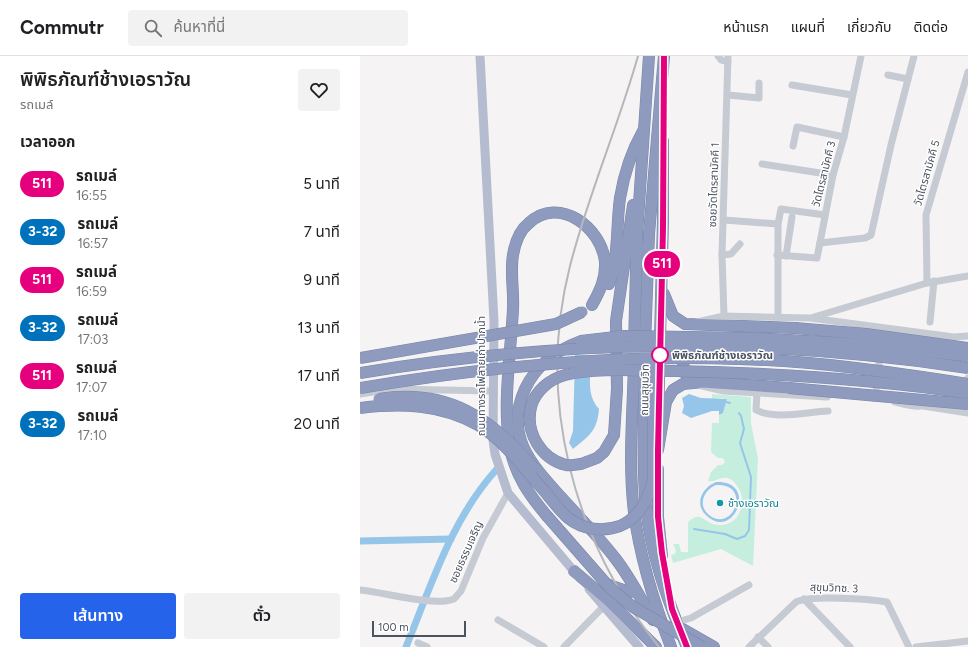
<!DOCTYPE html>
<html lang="th">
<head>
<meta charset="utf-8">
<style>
	body { margin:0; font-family:Figtree,"Noto Sans Thai",sans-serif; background:#f2f2f2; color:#202124; height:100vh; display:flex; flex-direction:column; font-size:15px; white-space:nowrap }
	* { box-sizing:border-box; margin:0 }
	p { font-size:13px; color:#757577 }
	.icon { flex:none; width:22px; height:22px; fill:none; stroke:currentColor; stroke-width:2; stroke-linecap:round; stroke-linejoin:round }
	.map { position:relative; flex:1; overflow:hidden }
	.side { display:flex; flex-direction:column; background:#fff; width:360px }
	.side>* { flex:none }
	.badge { padding:0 8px; border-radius:13px; font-size:14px; line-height:26px }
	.scale { position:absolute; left:12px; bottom:10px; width:94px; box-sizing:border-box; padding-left:4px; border:2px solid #4b5260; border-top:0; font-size:11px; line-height:14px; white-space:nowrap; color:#4b5260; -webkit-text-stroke:3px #fff; paint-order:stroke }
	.map>.badge { position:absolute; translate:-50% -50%; box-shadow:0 0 0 2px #fff }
	h2 { padding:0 20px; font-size:15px; line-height:36px }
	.round { display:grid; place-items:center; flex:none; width:42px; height:42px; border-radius:4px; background:#f2f2f2 }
	.overview { display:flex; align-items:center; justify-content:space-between; height:68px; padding:0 20px }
	h1 { font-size:19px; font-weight:600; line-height:30px }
	.primary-button { display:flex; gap:8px; margin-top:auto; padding:8px 20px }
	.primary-button a { flex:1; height:46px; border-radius:4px; background:#2563eb; color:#fff; font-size:16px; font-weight:600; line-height:46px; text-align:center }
	.primary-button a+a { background:#f2f2f2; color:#202124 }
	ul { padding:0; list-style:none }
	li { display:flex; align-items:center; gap:12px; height:48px; padding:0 20px }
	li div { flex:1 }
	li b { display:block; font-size:15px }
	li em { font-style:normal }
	li .badge { min-width:44px; font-weight:700; text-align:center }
	header { display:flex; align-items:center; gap:24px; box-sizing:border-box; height:56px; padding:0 20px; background:#fff; border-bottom:1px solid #e0e0e0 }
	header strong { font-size:19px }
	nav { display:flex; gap:22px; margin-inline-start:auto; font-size:14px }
	.search { width:280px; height:36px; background:#f2f2f2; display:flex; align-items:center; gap:10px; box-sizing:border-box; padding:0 14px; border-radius:4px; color:#757577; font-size:15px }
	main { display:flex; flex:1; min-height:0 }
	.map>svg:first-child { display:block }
	.green { fill:#c5eede }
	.water { fill:#95c6e9; fill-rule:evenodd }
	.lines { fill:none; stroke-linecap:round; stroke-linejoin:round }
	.stream { stroke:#95c6e9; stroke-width:2 }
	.canal { stroke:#95c6e9; stroke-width:7 }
	.highway-casing { stroke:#7986aa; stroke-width:12 }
	.minor { stroke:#c5cad3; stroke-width:7 }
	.major { stroke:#b5bccf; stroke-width:9 }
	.highway { stroke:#8e9bbe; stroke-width:11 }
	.rail { stroke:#b5b7bd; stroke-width:2 }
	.highway-bridge-casing { stroke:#7986aa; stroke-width:12; stroke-linecap:butt }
	.highway-bridge { stroke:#8e9bbe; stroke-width:11 }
	.line-casing { stroke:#fff; stroke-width:9 }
	.line { stroke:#e6007e; stroke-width:6 }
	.stop-dot { fill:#fff; stroke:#e6007e; stroke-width:2 }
	.culture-dot { fill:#0f9aa8; stroke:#fff; stroke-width:1.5 }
	.labels { text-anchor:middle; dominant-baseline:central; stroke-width:3; stroke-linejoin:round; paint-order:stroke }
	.street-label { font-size:11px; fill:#4b5260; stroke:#fff }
	.stop-label { font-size:11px; font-weight:bold; fill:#4b5260; stroke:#fff; text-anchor:start }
	.culture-label { font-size:11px; fill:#0d838f; stroke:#fff; text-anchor:start }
</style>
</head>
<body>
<header>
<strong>Commutr</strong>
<div class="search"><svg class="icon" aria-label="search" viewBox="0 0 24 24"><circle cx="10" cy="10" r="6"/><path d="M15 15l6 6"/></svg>ค้นหาที่นี่</div>
<nav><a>หน้าแรก</a><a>แผนที่</a><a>เกี่ยวกับ</a><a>ติดต่อ</a></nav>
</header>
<main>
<section class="side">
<div class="overview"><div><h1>พิพิธภัณฑ์ช้างเอราวัณ</h1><p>รถเมล์</p></div><a class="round"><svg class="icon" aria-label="heart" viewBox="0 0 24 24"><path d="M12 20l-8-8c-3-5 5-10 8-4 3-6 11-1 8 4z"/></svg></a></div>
<h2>เวลาออก</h2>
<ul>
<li><span class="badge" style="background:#e6007e;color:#fff">511</span><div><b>รถเมล์</b><p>16:55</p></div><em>5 นาที</em></li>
<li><span class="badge" style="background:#0072bc;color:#fff">3-32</span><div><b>รถเมล์</b><p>16:57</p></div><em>7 นาที</em></li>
<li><span class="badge" style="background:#e6007e;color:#fff">511</span><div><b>รถเมล์</b><p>16:59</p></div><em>9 นาที</em></li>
<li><span class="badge" style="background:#0072bc;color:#fff">3-32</span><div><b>รถเมล์</b><p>17:03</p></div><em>13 นาที</em></li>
<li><span class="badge" style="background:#e6007e;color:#fff">511</span><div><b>รถเมล์</b><p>17:07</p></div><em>17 นาที</em></li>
<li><span class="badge" style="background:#0072bc;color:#fff">3-32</span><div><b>รถเมล์</b><p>17:10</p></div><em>20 นาที</em></li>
</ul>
<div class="primary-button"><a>เส้นทาง</a><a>ตั๋ว</a></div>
</section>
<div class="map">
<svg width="608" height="591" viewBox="0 0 608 591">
	<rect width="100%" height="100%" fill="#f5f3f3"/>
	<path class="green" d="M352,338L391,341V367L398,403L393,510L361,493L313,507L311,499L315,498L316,494L313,488H319L321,496H328V466C331,464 335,460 339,461C348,464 349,469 362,469C379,468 387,447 379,433C367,412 358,427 348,425L351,416L358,409H362L365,406L363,402H358L351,396L352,367H359V359L363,357L367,343L362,342L352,343Z"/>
	<g class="water">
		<path d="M215,299H230C232,319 225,337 239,353C237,375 230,379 213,393L209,387L213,375Z"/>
		<polygon points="329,338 341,342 367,343 363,357 359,359 359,355 352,355 331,362 322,357 324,350 322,342"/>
		<path d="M356,426C399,424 374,485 347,460C334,449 341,432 356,426ZM356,429C393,427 373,478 349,459C337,449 344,434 356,429Z"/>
	</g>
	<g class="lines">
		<g class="stream">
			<polyline points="366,346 370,347"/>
			<polyline points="334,473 365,478 377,483 385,480 389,474 391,421 380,387 384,373 381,360 379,357"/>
		</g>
		<g class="canal">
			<polyline points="0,485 91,483"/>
			<path d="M46,591C71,530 91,464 136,414"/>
		</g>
		<g class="highway-casing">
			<g id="highway">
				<path d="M249,228C259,200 256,171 260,142C264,118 271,96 283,75"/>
				<polyline points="304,238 313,260 325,268 435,272"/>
				<path d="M221,285C197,294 176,309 165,333C144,379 171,408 200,440C219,461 238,480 255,502C270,521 281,543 293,564"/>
				<polyline points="274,289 277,178 289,0"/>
				<polyline points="285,289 289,178 304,0"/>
				<path d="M324,292C322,304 322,317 331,326"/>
				<path d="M274,306C273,355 268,407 274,456C280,502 294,547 311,591"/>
				<path d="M285,306C284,350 282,395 285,439C288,492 307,543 327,591"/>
				<polyline points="298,362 303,163 303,85"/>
				<polyline points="298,394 306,346 313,334 323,328 343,326 429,332"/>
				<polyline points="221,408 237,402 244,396 254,379 257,333 256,265 273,149"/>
				<polyline points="298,413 298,461 302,500"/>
				<path d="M187,460C170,440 155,419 150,392C142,350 151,296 153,253C154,235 150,216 153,199C155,187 160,174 169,167C199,139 242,172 245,206C246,222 240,235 232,249"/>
				<polyline points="214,515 248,544 296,591"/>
				<polyline points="246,528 269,536 276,535"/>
				<polyline points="319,571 354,591"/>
			</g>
		</g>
		<g class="minor">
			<polyline points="358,0 361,4 368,6"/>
			<polyline points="528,19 548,23"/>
			<polyline points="432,29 492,39"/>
			<polyline points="368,39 399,42 399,27"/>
			<polyline points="433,90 437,71 484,81"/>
			<polyline points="402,108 473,119"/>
			<polyline points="364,164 418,168"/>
			<polyline points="460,187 505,182 511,179 531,89 554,0"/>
			<polyline points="362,199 371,198 380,188"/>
			<polyline points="417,199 457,202 473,119 484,81 501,0"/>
			<polyline points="426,200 432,161"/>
			<polyline points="567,227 566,159 608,16"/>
			<polyline points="364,260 362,199 368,0"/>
			<polyline points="418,261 418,168 421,153 465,159"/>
			<polyline points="454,261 567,227 608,220"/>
			<polyline points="337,266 364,260 450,262 594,281 608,280"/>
			<polyline points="570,266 574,225"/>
			<polyline points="342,330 364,335 467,341"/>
			<path d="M397,337L396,354C415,364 447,356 468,355"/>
			<polyline points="0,338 34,333 133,335"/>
			<polyline points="513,342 516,336 520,298"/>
			<path d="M535,346C543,348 553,351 560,350C577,348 599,336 608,322"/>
			<polyline points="563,350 608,357"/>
			<path d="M0,534C24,536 74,551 94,543L101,535L123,482L148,437"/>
			<polyline points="444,543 490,591"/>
			<polyline points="138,564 184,591"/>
			<polyline points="317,566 331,562 389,529"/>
			<polyline points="398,581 408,591"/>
			<polyline points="58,587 67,591"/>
			<polyline points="204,591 244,550"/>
			<path d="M389,591L436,546C451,539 509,543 527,546L549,591"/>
			<polyline points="556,591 608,585"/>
		</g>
		<g class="major">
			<polyline points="120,0 134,265 133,384 135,398 148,437 218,520"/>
			<polyline points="229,533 279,591"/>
		</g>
		<use href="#highway" class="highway"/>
		<path class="rail" d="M278,0C258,71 228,139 210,210C176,343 213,485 299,591"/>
		<g class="highway-bridge-casing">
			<g id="highway-bridge">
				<polyline points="435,272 506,278 608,292"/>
				<polyline points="221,285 264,280 391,282 497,288 608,300"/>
				<polyline points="0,302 196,268 222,256"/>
				<path d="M0,317C205,283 403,281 608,312"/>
				<path d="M0,332C125,311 252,298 379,303C456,305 532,316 608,328"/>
				<polyline points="429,332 608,348"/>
				<path d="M19,343C88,332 131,362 174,412"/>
				<path d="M0,352C41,347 81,348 118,369C145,385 165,414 186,437C193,446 200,455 208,462C223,474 243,476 260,470C279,462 288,444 293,425V309"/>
				<path d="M221,408C217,408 211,410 206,409C181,403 165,376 171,351C175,335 190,323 205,319C234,311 285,315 316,315C414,317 511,323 608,337"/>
				<polyline points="187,460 250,532 273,551 342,591"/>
			</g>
		</g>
		<use href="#highway-bridge" class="highway-bridge"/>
	</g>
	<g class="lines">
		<g class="line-casing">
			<polyline id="line" points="304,0 303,172 298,394 298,461 302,497 312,553 327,591"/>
		</g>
		<use href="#line" class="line"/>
	</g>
	<circle class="stop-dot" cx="300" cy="299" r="8"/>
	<circle class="culture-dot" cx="360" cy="447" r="4"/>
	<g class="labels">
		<g class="street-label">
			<text transform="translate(567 117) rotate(-74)">วัดไตรสามัคคี 5</text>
			<text transform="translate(464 118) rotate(-76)">วัดไตรสามัคคี 3</text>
			<text transform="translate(354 129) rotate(-88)">ซอยวัดไตรสามัคคี 1</text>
			<text transform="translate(121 320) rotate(-90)">ถนนทางรถไฟสายเก่าปากน้ำ</text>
			<text transform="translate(285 334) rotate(-89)">ถนนสุขุมวิท</text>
			<text transform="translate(106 496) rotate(-66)">ซอยธรรมเจริญ</text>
			<text transform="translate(474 532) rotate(2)">สุขุมวิทซ. 3</text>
		</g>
		<g class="stop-label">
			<text x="312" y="299">พิพิธภัณฑ์ช้างเอราวัณ</text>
		</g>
		<g class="culture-label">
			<text x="368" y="447">ช้างเอราวัณ</text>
		</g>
	</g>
</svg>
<div class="scale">100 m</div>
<b class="badge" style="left:302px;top:208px;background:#e6007e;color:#fff">511</b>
</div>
</main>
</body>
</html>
